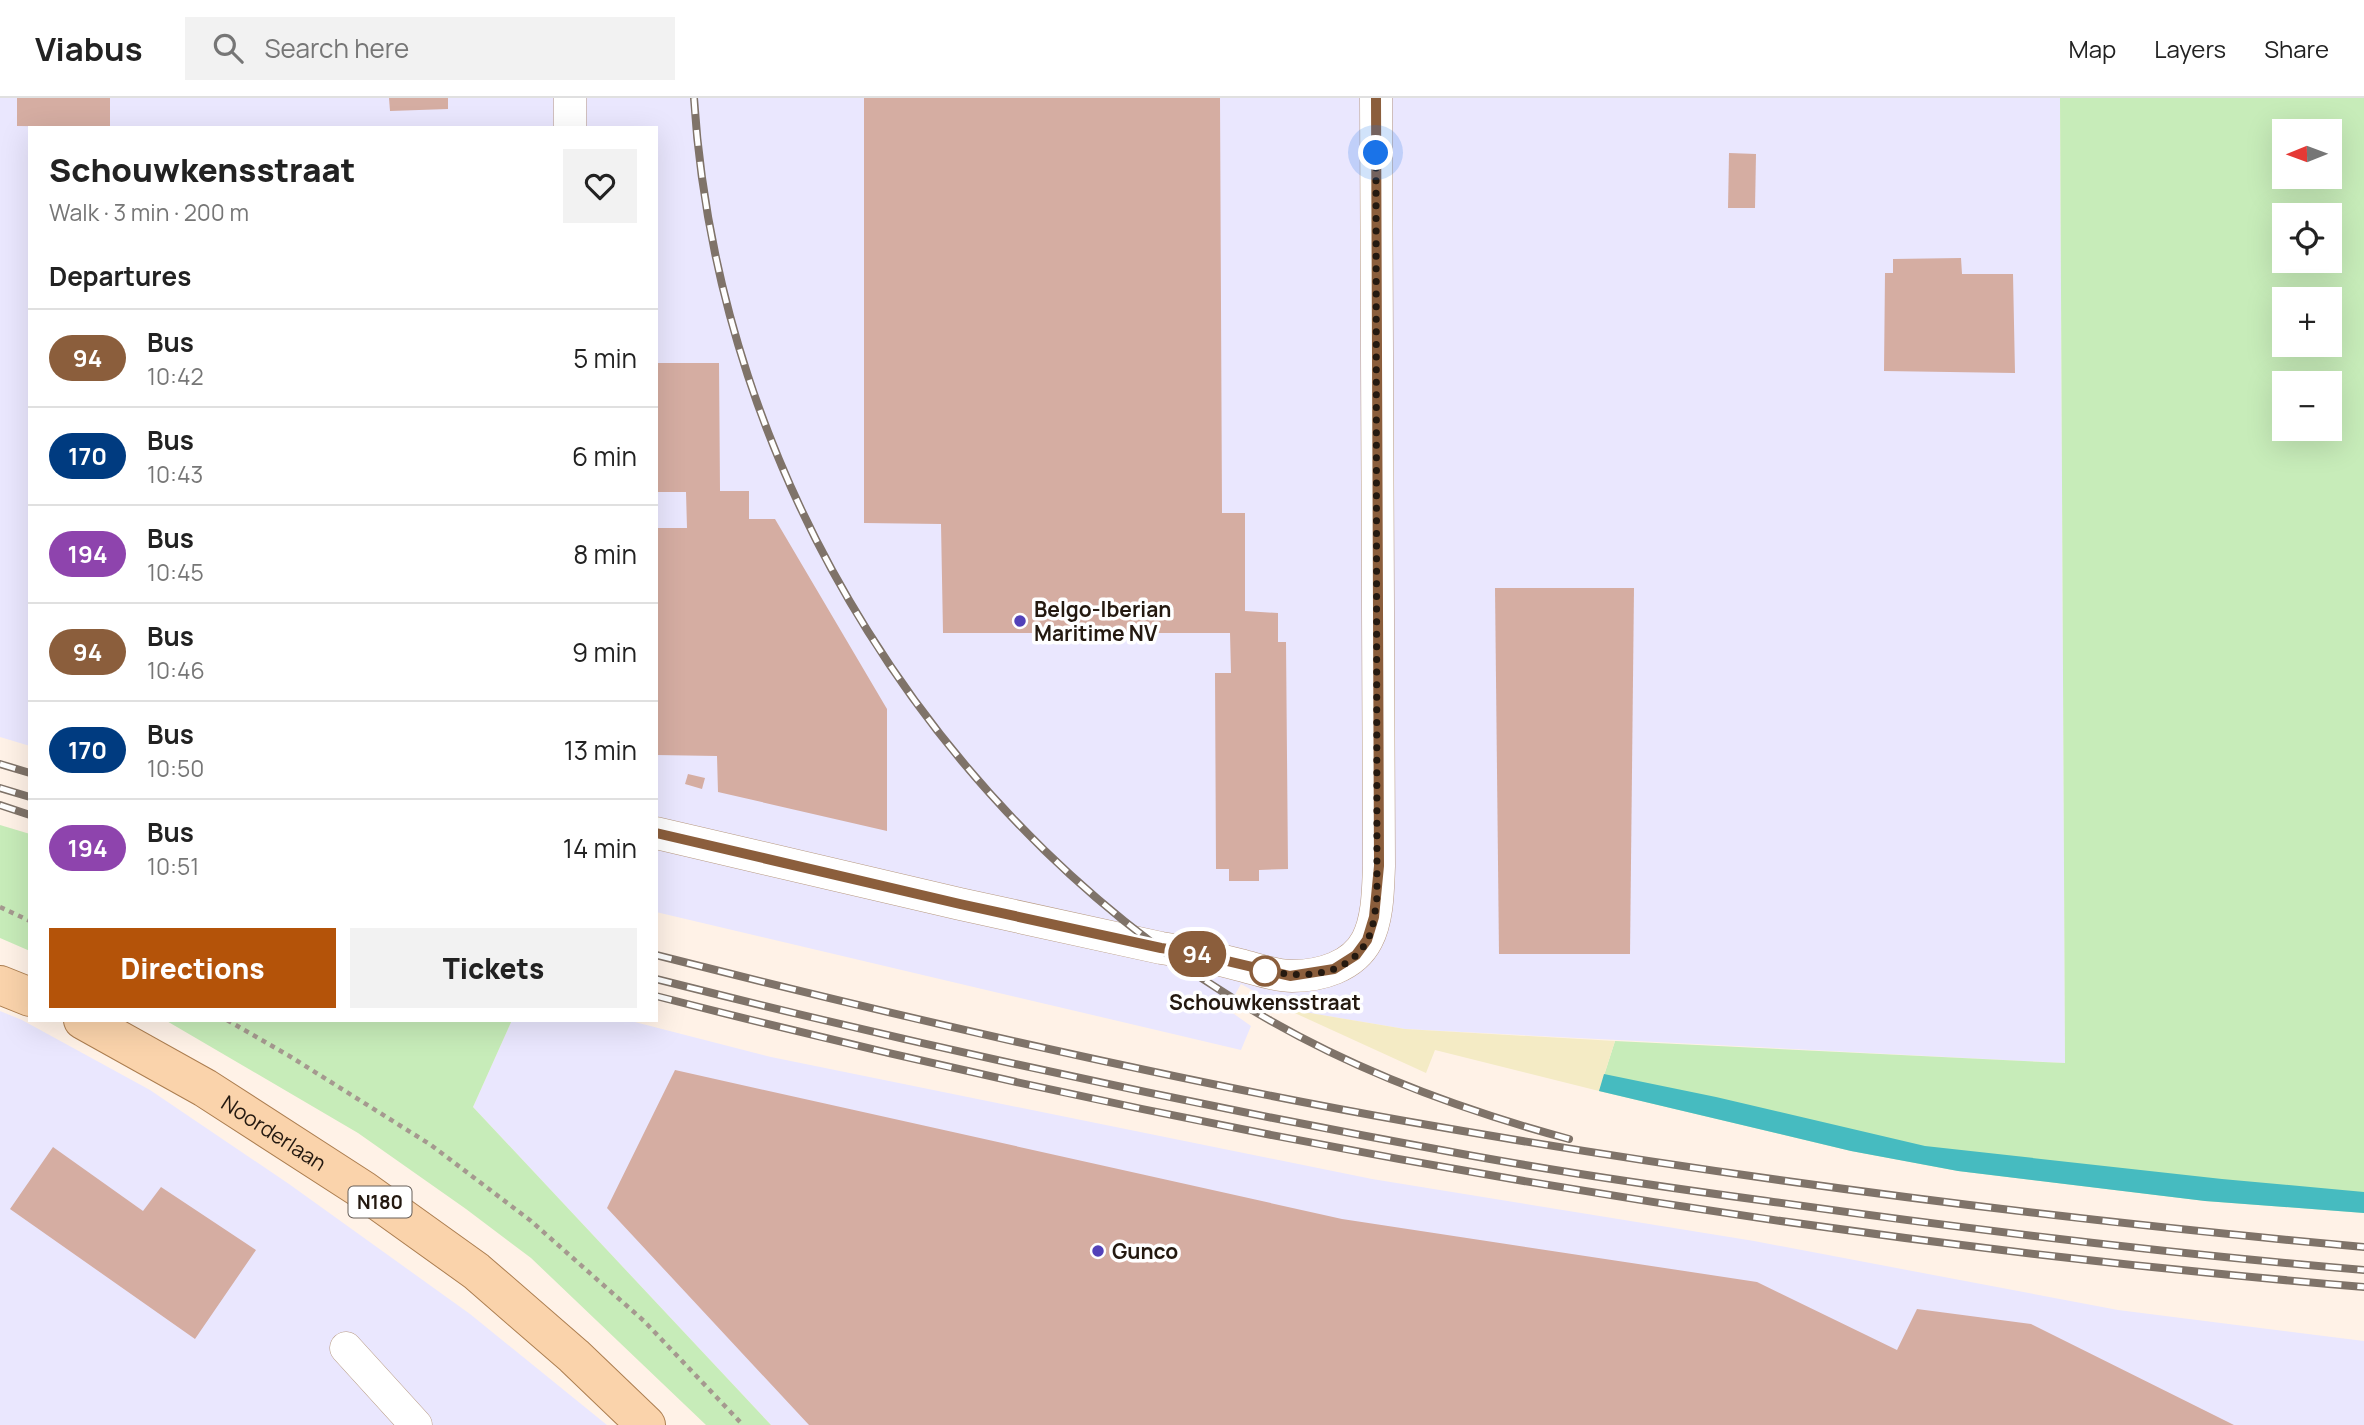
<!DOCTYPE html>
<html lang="en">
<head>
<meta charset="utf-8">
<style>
	body { margin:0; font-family:Manrope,sans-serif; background:#f2f2f2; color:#222; height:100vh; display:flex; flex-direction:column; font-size:26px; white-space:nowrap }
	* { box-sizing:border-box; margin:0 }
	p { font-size:23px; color:#767676 }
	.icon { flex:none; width:38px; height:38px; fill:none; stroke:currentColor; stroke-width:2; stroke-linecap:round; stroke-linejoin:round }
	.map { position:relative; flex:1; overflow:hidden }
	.details { position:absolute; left:28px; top:28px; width:630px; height:896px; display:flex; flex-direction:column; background:#fff; border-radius:0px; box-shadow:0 7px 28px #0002 }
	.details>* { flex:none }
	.badge { padding:0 14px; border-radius:23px; font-size:24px; line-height:46px }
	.needle { width:46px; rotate:269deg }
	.tools { position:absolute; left:2272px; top:21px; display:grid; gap:14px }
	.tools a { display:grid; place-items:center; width:70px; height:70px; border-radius:0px; background:#fff; box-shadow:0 7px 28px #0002; font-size:35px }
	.you { position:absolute; width:35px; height:35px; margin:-18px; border:5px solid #fff; border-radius:50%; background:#1a73e8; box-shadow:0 0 0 10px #1a73e833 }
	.map>.badge { position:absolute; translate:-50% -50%; box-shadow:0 0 0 4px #fff }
	h2 { padding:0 21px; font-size:26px; line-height:63px }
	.round { display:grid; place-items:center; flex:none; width:74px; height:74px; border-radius:0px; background:#f2f2f2 }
	.overview { display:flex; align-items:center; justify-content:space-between; height:119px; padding:0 21px }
	h1 { font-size:33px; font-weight:800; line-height:52px }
	.cta { display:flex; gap:14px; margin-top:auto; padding:14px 21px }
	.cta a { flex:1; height:80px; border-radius:0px; background:#b45309; color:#fff; font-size:28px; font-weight:800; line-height:80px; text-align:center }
	.cta a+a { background:#f2f2f2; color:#222 }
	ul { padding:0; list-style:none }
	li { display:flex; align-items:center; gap:21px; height:98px; padding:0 21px; border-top:2px solid #e0e0e0 }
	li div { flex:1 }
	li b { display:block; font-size:26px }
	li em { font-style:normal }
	li .badge { min-width:77px; font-weight:700; text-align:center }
	header { display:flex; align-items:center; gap:42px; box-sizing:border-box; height:98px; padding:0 35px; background:#fff; border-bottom:2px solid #e0e0e0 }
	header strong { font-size:33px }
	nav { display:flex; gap:38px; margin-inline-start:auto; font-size:24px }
	.search { width:490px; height:63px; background:#f2f2f2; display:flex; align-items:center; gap:18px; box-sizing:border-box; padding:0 24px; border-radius:0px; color:#767676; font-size:26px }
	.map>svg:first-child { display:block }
	.industrial { fill:#eae7fe }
	.green { fill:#c7ecb9; fill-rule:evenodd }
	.sand { fill:#f4ebc5 }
	.water { fill:#46bbc0 }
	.building { fill:#d5ada2 }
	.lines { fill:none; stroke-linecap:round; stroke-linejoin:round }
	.minor-casing { stroke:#b79980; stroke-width:33 }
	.major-casing { stroke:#ac7e50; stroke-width:40 }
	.path { stroke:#a5998f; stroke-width:4.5; stroke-dasharray:5 5; stroke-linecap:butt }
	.minor { stroke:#fff; stroke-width:32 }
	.major { stroke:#fad3ab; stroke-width:38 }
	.rail-casing { stroke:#7f7369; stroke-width:8 }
	.rail { stroke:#fff; stroke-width:5; stroke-dasharray:16; stroke-linecap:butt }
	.line-casing { stroke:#fff; stroke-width:16 }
	.line { stroke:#8b5e3c; stroke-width:10 }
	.walk { stroke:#241910; stroke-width:7; stroke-dasharray:0 12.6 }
	.poi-dot { fill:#5241b9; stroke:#fff; stroke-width:2.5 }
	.stop-dot { fill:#fff; stroke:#8b5e3c; stroke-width:3.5 }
	.labels { text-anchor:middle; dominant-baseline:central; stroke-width:7; stroke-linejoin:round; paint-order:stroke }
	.shield { fill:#fff; stroke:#665e58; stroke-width:2 }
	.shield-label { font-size:19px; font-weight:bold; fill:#241910 }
	.poi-label { font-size:21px; font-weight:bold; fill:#241910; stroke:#fff; text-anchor:start }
	.stop-label { font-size:21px; font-weight:bold; fill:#241910; stroke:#fff }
	.street-label { font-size:21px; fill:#241910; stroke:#fff }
</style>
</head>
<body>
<header>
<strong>Viabus</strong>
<div class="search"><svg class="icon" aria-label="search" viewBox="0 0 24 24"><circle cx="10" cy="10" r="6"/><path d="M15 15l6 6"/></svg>Search here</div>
<nav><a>Map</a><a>Layers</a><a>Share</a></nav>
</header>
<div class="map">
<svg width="2364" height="1327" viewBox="0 0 2364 1327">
	<rect width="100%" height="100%" fill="#fff2e7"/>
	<g class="industrial">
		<polygon points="0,0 2060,0 2065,965 1405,931 1286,911 1241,886 1227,911 1251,928 1241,952 656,814 656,30 30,30 30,648 0,639"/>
		<polygon points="0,913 22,922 150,992 289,1086 470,1216 607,1327 0,1327"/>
		<polygon points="512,922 627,922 771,959 1372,1081 1754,1143 2118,1212 2364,1243 2364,1327 771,1327 473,1009"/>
	</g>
	<g class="green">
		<path d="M2060,0H2364V1115L2205,1103L1958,1073L1851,1053L1599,993L1615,943L2065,965ZM2284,33H2329V79H2284ZM2284,117H2329V163H2284ZM2284,201H2329V247H2284ZM2284,285H2329V331H2284Z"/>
		<polygon points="0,727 30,736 30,853 0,840"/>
		<polygon points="165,922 512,922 473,1009 771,1327 706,1327 531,1160 466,1111 358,1035"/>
	</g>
	<polygon class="sand" points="1286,911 1405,931 1615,943 1599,993 1435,952 1426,975"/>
	<polygon class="water" points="1604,976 1716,999 1925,1048 2222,1081 2364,1094 2364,1115 2205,1103 1958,1073 1851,1053 1599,993"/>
	<g class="building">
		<polygon points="17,0 110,0 110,29 17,28"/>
		<polygon points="389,0 448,0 448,11 390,13"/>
		<polygon points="864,0 1220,0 1222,415 1245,415 1245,513 1278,515 1278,544 1286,544 1288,771 1259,772 1259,783 1229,783 1229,771 1216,771 1215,575 1231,575 1230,535 943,535 941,426 864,425"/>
		<polygon points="1729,55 1756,56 1755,110 1728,110"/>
		<polygon points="1961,160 1962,176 2013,176 2015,275 1884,273 1885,175 1893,175 1893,161"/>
		<polygon points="657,265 719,265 720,393 749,393 749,421 775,421 887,611 887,733 718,694 717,658 656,657 657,430 687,430 686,394 656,394"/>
		<polygon points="1495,490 1634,490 1630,856 1499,856"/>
		<polygon points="688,676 705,680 702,691 685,686"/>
		<polygon points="675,972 1342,1121 1757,1184 1897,1252 1917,1211 2031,1226 2234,1327 809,1327 607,1110"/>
		<polygon points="53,1049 143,1113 161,1089 256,1152 195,1241 10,1111"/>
	</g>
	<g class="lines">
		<g class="minor-casing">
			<g id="minor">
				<polyline points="570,0 570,30"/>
				<path d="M656,735L960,806L1161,850C1188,854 1213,860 1240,867C1256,871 1275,878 1292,878C1320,878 1353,869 1367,842C1378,821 1378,792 1379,768L1376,0"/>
				<polyline points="346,1250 416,1327"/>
			</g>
		</g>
		<g class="major-casing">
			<g id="major">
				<polyline points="0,887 30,899"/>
				<path id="s1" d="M83,922L205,990L363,1092L476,1173L574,1258L646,1327"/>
			</g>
		</g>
		<g class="path">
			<polyline points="0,809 30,823"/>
			<polyline points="227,922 291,959 431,1047 531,1123 644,1223 743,1327"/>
		</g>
		<use href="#minor" class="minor"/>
		<use href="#major" class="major"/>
		<g class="rail-casing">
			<g id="rail">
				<path d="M694,0C718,379 941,735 1271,923C1364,976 1465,1013 1569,1041"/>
				<polyline points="0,666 30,675"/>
				<polyline points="0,690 30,699"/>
				<polyline points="0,707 30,717"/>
				<path d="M656,857C904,920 1153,978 1405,1023C1723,1079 2043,1120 2364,1149"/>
				<path d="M656,881C921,948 1188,1006 1457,1055C1559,1074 1663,1089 1767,1103C1965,1131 2164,1155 2364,1172"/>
				<path d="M656,898C1216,1042 1788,1141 2364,1189"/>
			</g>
		</g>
		<use href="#rail" class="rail"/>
	</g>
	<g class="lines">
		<g class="line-casing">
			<polyline id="line" points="656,735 960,806 1161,850 1189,854 1290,878 1334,871 1356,857 1367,842 1374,819 1379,768 1376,0"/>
		</g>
		<use href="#line" class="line"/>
		<path class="walk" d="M1265,873L1262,872C1298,880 1346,881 1367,843C1374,830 1375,813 1377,799L1376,55"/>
	</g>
	<g class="poi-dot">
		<circle cx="1020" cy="523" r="7"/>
		<circle cx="1098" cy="1153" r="7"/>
	</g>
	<circle class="stop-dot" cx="1265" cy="873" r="14"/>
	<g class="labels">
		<rect class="shield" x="348.5" y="1088.5" width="63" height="31" rx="5"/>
		<g class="shield-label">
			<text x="380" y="1104">N180</text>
		</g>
		<g class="poi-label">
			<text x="1034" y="511">Belgo-Iberian<tspan x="1034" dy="24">Maritime NV</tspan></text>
			<text x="1112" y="1153">Gunco</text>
		</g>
		<g class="stop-label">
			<text x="1265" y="904">Schouwkensstraat</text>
		</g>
		<g class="street-label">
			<text stroke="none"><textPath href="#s1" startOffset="222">Noorderlaan</textPath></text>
		</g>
	</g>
</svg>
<div class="tools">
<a><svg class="needle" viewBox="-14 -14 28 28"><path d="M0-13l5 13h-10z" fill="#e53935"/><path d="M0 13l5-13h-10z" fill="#767676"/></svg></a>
<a><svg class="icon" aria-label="locate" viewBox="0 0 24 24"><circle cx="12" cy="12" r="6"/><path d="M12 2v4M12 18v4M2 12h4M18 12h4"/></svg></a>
<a>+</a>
<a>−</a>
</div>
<div class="you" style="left:1376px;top:55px"></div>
<b class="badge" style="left:1197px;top:856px;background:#8b5e3c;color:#fff">94</b>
<section class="details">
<div class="overview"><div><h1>Schouwkensstraat</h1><p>Walk · 3 min · 200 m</p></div><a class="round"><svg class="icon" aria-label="heart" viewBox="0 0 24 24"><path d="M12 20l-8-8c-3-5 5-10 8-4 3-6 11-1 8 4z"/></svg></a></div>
<h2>Departures</h2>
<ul>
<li><span class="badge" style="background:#8b5e3c;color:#fff">94</span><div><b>Bus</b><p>10:42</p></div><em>5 min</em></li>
<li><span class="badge" style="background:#003b80;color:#fff">170</span><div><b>Bus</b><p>10:43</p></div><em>6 min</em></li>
<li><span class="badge" style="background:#8e44ad;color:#fff">194</span><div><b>Bus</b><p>10:45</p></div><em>8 min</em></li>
<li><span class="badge" style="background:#8b5e3c;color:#fff">94</span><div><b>Bus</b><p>10:46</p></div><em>9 min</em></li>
<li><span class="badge" style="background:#003b80;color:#fff">170</span><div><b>Bus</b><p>10:50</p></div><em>13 min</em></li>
<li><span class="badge" style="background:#8e44ad;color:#fff">194</span><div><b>Bus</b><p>10:51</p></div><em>14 min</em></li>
</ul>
<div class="cta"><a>Directions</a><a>Tickets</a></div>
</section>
</div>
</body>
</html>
